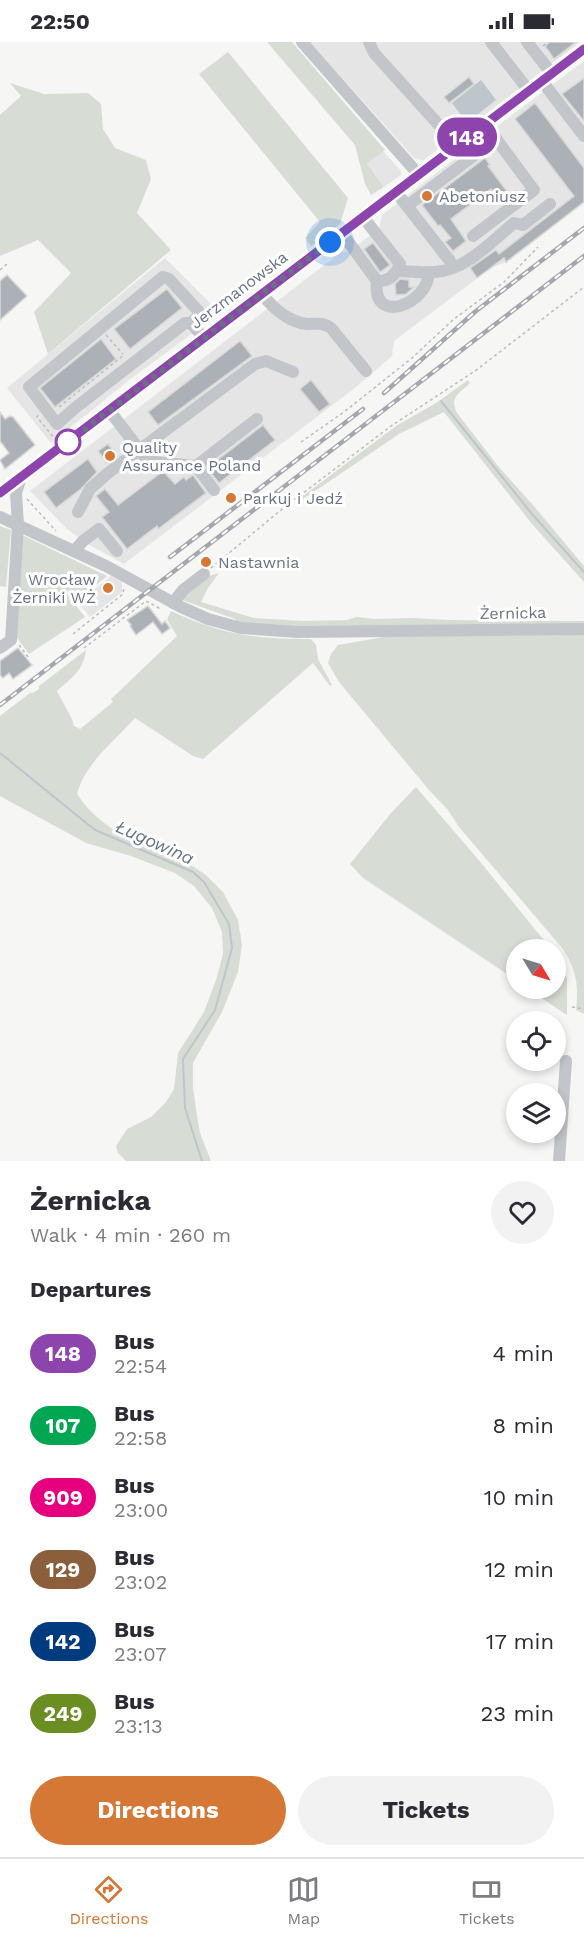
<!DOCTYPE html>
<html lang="en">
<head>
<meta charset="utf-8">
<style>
	body { margin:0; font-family:"Work Sans",sans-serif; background:#f2f2f3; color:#2b2b33; height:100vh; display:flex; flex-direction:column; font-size:22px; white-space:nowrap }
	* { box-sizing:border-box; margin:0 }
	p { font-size:20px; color:#7c7c81 }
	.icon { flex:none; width:33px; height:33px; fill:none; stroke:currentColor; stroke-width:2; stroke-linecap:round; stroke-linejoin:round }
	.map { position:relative; height:1119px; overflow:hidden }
	.details { display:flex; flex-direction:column; background:#fff; flex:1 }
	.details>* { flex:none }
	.badge { padding:0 12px; border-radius:20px; font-size:21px; line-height:39px }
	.needle { width:39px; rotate:128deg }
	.tools { position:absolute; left:506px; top:897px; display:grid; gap:12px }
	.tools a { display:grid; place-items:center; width:60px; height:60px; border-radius:50%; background:#fff; box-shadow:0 3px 9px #0003; font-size:30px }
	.you { position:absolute; width:30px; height:30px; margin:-15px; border:4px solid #fff; border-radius:50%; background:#1a73e8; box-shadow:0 0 0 9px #1a73e833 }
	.map>.badge { position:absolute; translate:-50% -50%; box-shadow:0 0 0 3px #fff }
	h2 { padding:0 30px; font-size:22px; line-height:54px }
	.round { display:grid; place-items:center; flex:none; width:63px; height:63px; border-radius:32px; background:#f2f2f3 }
	.summary { display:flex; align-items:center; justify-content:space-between; height:102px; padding:0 30px }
	h1 { font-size:28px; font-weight:700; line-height:45px }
	.action { display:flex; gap:12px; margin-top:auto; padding:12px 30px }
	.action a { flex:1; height:69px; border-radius:36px; background:#d57735; color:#fff; font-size:24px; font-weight:700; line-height:69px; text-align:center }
	.action a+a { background:#f2f2f3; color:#2b2b33 }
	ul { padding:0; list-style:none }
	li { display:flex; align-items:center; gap:18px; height:72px; padding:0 30px }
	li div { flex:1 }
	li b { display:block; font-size:22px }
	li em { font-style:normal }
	li .badge { min-width:66px; font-weight:700; text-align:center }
	.status { display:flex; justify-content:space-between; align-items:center; height:42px; padding:0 30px; background:#fff; direction:ltr }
	.status svg { height:16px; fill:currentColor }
	.menu { display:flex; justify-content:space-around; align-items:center; height:84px; border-top:2px solid #e1e1e2; background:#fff; font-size:16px; color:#7c7c81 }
	.menu a { display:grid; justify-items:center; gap:3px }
	.menu .on { color:#d57735 }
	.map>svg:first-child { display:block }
	.built { fill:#e4e5e4 }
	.green { fill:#d7ddd5 }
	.water { fill:#bec5cb }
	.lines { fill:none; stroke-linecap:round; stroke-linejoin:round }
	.stream { stroke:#bec5cb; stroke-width:2 }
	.building { fill:#acb1b7; stroke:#d8d8d6; stroke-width:1.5 }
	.path { stroke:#babcbf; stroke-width:1.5; stroke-dasharray:3 3; stroke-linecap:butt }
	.minor { stroke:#c2c5c9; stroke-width:12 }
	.rail-casing { stroke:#a4a7ad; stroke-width:4.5 }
	.rail { stroke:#fff; stroke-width:2; stroke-dasharray:7; stroke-linecap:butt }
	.line-casing { stroke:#fff; stroke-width:14 }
	.line { stroke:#8e44ad; stroke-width:9 }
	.walk { stroke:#687282; stroke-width:6; stroke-dasharray:0 10.8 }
	.poi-dot { fill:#d57735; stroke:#fff; stroke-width:2 }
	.stop-dot { fill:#fff; stroke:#8e44ad; stroke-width:3 }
	.labels { text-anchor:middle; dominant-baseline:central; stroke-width:6; stroke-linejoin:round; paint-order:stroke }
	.poi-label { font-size:16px; fill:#687282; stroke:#fff; text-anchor:start }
	.street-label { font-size:16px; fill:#687282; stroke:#fff }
	.water-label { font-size:18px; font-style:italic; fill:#63737f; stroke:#fff }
</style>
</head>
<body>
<div class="status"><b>22:50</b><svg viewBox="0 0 49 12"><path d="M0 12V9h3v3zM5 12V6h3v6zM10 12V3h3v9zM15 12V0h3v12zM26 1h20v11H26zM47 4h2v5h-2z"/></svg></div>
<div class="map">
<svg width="584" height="1119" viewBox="0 0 584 1119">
	<rect width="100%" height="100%" fill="#f6f6f4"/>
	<g class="built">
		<polygon points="310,0 580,0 462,90 455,88 448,83 437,92 439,101 436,109 424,118 415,117"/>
		<polygon points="584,19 584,160 507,220 492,225 394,299 392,314 356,345 124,522 86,501 67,487 30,449 336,214 334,210 348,210 379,187 382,173 486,93 490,94 497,89 496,85"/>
		<polygon points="383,109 401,129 401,133 384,145 367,122"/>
		<polygon points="165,216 220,271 133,335 51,401 7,346"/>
		<polygon points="111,534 122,540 122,550 90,575 78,560"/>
	</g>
	<g class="green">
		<polygon points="267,0 292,0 385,108 367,122 384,145 371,153 365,142 355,103"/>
		<polygon points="228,10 348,156 340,182 311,204 305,196 320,180 199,32"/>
		<polygon points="10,41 44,52 88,51 101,62 103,87 115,106 146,118 151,137 137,171 171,208 48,312 34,270 71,231 38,198 0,214 0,73 21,54"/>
		<path d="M468,338L470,341C459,352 449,355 457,371L498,424L533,463L584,524V540L532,482L444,370L399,392L296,462L295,460L396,384L436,361Z"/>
		<polygon points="0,484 11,488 6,545 0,544"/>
		<polygon points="20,492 107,534 74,561 85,575 29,612 15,593"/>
		<path d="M219,531L208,546L201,560L254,576L303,579L347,578L357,575L374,577L413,576L447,578L584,579V582L277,585L237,580L235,577L182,558C185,544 206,534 219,531Z"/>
		<path d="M171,569C223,593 254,597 311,597L316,603L318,617L332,643L330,644L313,621L203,717L193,714L135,676C115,699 85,721 77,752C86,766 97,776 111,786L191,823L206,833L223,850L238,878L242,903L238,930L222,970L193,1021V1045L197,1074L200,1091L211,1119H126L118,1111L116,1104L127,1087L151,1075L166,1060L174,1047L178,1011L204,970L216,938L223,912L222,890L212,866L194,844L175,831L131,814L86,801L0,754V674L30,651H33L39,647V644L86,608C83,630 72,635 57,649L72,677L74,684L80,687L113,660L111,657L177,594L167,578Z"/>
		<path d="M584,592V972L576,968C579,944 576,927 563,907L459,785L448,768L429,748L339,640L328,621L331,612L338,603L389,594Z"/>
		<polygon points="416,745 477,816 551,907 516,908 516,938 363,836 350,822 391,771"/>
		<polygon points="555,911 567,937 567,973 528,947 555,946"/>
	</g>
	<polygon class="water" points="481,38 496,58 467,81 452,61"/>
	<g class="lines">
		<g class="stream">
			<polyline points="441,359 532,472 584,530"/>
			<polyline points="0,711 95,788 193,830 204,840 229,882 232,906 215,968 183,1017 185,1066 202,1119"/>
		</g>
	</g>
	<g class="building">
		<polygon points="550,0 576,0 554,17 545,4"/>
		<polygon points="469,35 474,42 449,61 444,55"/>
		<polygon points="584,36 584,77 583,78 562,52"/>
		<polygon points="535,61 584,126 584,160 506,220 504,216 477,236 470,226 496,208 499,212 574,154 515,77"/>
		<polygon points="485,116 490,123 488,124 509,152 500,159 491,147 451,177 466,199 453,209 445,200 451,196 440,183 438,184 422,163"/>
		<polygon points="373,201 390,223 380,230 364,207"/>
		<polygon points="7,233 27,254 0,278 0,239"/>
		<polygon points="400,237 409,238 409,245 414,245 406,252 396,253 395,242"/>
		<polygon points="167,247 182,266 130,307 114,287"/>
		<polygon points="101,297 116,317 55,365 40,346"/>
		<polygon points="240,299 252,314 158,383 148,370"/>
		<polygon points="311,338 330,362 319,370 300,347"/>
		<polygon points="0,370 5,377 10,374 13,375 35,403 5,427 0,418 9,411 0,399"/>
		<polygon points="263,383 275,398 219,441 207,426"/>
		<polygon points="108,402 117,414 107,421 98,409"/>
		<polygon points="88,417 97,430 81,447 56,466 44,450"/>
		<polygon points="163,429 175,442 184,435 186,438 193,433 206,451 158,487 157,484 127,507 102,475 109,470 96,454 105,447 118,463"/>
		<polygon points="148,564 162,582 165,579 170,586 162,592 153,580 136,593 130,584 131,583 127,578"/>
		<polygon points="18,606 32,623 13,637 9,631 3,636 0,633 0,619"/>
	</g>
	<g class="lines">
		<g class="path">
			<polyline points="543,4 548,0"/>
			<polyline points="0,228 7,222"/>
			<polyline points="106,293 123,312"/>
			<polyline points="59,365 124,313"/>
			<polyline points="38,373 37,375 55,397"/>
			<polyline points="301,400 344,370 412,316 454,277 504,240 538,205"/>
			<polyline points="27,457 56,489"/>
			<polyline points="211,526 281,468 391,384 475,329 584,245"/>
			<polyline points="73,592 123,552 124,545"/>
			<polyline points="19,603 29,616"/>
			<polyline points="84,606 146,559 159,566 160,564"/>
			<polyline points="572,965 584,967"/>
		</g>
		<g class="minor">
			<polyline points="302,0 419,133"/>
			<polyline points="369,0 374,11 457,103"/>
			<polyline points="491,0 529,49"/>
			<polyline points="527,0 552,32"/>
			<polyline points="542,39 584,94"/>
			<polyline points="396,150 450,219"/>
			<polyline points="407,164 496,97"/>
			<path d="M342,191L377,239C389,240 396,232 400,222L363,175"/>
			<polyline points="473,194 534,148 485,82"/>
			<path d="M397,229C410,229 423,231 435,230C465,229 492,199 514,181L523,183L550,162"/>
			<path d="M377,239C371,284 428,263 429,230"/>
			<path d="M262,252C273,266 288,280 307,282C316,282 323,280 331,286L366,329"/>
			<polyline points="191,281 201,272 169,237 163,235 29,345 57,382 75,366 181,284 185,281 191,281 204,296"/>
			<polyline points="109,368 145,415 155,420 196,424 214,448"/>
			<polyline points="196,424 257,377"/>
			<polyline points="0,451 584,7"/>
			<polyline points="78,470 90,447 108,431 255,322 266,319 293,330"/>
			<polyline points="0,475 106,524 181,565 208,577 241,586 298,590 584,587"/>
			<polyline points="75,508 83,499 99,487 117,509"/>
			<polyline points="173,561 183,548 204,532"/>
			<polyline points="0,606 11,598 18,483 16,451 21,435"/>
			<polyline points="559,1119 566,1019"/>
		</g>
		<g class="rail-casing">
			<g id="rail">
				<polyline points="384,351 476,269 584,186"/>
				<polyline points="170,515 363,367"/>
				<polyline points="0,663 584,214"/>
			</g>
		</g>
		<use href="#rail" class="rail"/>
	</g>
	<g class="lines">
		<g class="line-casing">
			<polyline id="line" points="0,451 584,7"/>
		</g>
		<use href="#line" class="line"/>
		<polyline class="walk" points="68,400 330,200"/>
	</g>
	<g class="poi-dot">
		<circle cx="427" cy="154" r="6"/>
		<circle cx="110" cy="414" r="6"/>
		<circle cx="231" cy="456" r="6"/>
		<circle cx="206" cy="520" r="6"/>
		<circle cx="108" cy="546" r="6"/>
	</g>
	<circle class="stop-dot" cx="68" cy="400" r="12"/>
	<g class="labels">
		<g class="poi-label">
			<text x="439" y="154">Abetoniusz</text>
			<text x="122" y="405">Quality<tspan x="122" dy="18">Assurance Poland</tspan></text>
			<text x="243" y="456">Parkuj i Jedź</text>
			<text x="218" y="520">Nastawnia</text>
			<text x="96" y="537" text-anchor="end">Wrocław<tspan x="96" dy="18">Żerniki WŻ</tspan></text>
		</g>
		<g class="street-label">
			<text transform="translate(239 248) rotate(-37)">Jerzmanowska</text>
			<text transform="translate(513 571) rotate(-1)">Żernicka</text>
		</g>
		<g class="water-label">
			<text transform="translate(155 800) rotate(24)">Ługowina</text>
		</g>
	</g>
</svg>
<div class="tools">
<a><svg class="needle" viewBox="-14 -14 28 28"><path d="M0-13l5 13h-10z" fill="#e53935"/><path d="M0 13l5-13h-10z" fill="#7c7c81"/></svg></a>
<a><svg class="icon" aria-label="locate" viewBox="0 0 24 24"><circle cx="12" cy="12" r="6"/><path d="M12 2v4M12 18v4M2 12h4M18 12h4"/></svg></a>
<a><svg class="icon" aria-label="layers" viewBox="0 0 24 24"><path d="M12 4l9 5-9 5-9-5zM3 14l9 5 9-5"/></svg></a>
</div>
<div class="you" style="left:330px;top:200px"></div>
<b class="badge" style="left:467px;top:95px;background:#8e44ad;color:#fff">148</b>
</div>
<section class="details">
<div class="summary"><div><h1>Żernicka</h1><p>Walk · 4 min · 260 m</p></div><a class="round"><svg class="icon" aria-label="heart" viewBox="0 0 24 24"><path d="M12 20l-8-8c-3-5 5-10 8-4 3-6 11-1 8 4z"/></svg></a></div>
<h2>Departures</h2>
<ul>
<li><span class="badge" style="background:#8e44ad;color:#fff">148</span><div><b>Bus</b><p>22:54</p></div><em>4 min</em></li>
<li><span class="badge" style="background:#00a651;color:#fff">107</span><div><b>Bus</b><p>22:58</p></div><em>8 min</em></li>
<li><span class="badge" style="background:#e6007e;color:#fff">909</span><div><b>Bus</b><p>23:00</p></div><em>10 min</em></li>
<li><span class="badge" style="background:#8b5e3c;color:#fff">129</span><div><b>Bus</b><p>23:02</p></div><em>12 min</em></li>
<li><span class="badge" style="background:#003b80;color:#fff">142</span><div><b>Bus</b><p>23:07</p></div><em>17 min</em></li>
<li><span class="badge" style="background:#6b8e23;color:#fff">249</span><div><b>Bus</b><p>23:13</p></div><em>23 min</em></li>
</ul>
<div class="action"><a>Directions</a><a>Tickets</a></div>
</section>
<nav class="menu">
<a class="on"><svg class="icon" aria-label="directions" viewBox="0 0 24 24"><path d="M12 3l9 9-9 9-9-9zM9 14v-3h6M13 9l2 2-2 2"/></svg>Directions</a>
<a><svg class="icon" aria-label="map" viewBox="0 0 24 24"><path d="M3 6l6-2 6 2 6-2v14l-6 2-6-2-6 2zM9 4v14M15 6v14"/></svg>Map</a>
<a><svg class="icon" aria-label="tickets" viewBox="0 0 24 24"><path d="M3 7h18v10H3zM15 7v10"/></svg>Tickets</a>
</nav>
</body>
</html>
